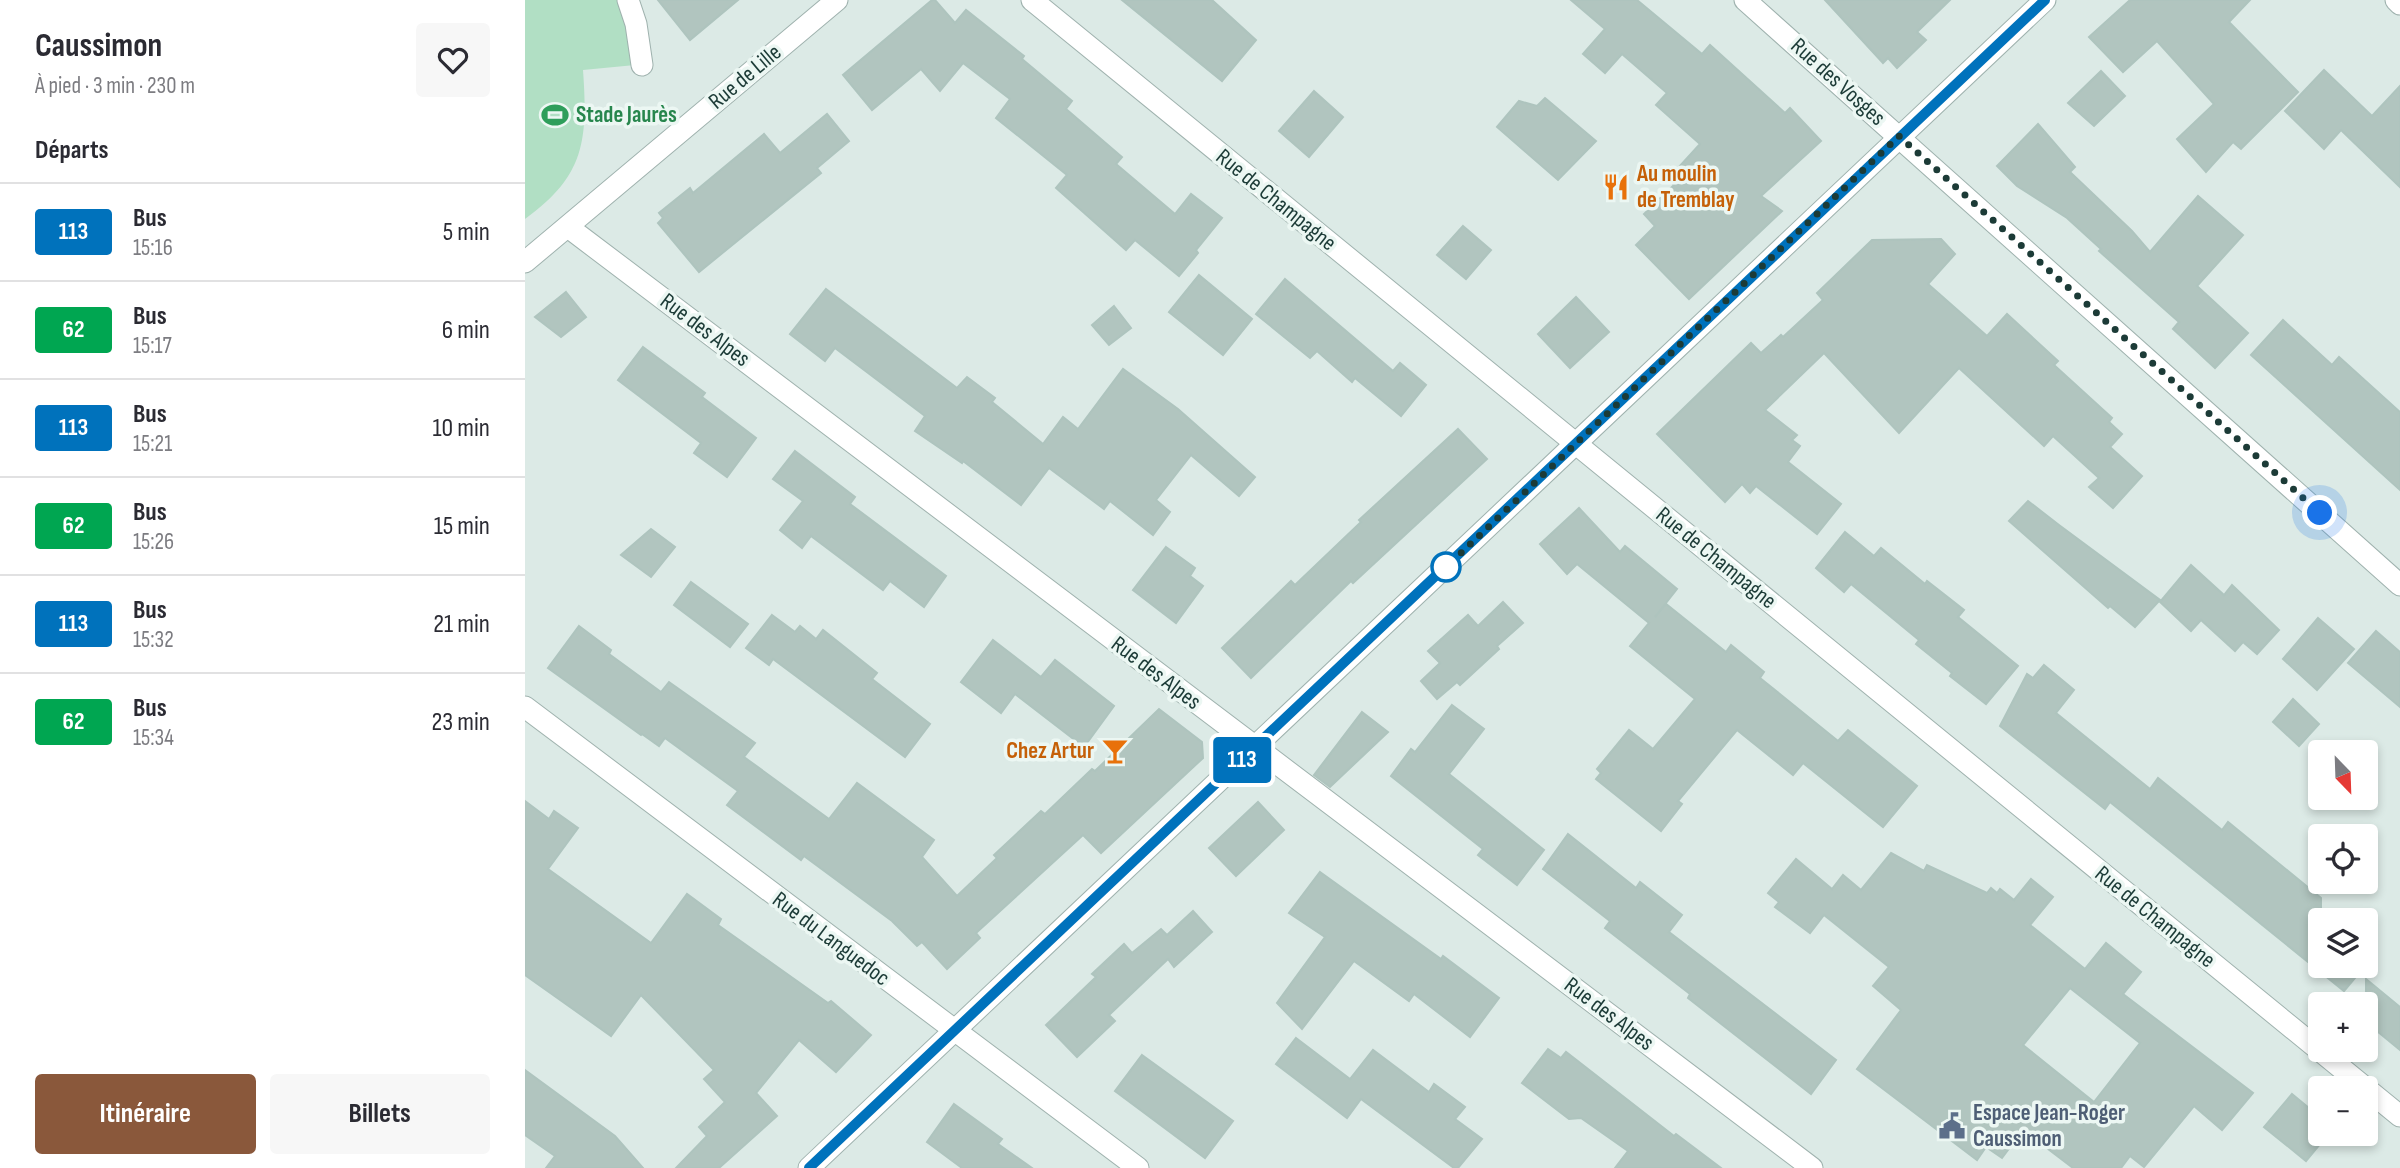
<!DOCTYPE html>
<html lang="fr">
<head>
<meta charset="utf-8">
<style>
	body { margin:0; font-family:"Sofia Sans Condensed",sans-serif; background:#f7f7f7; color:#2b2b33; height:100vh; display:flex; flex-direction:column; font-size:26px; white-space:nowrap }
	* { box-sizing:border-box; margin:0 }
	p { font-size:23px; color:#7c7c81 }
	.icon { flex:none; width:38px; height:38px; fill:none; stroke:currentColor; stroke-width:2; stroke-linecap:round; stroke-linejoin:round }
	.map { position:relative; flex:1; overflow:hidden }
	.sheet { display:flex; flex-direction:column; background:#fff; width:525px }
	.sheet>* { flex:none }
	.badge { padding:0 14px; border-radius:5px; font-size:24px; line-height:46px }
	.needle { width:46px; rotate:157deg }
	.controls { position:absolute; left:1783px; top:740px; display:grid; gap:14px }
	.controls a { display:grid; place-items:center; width:70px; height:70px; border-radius:7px; background:#fff; box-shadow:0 4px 10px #0003; font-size:35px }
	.you { position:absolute; width:35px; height:35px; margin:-18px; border:5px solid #fff; border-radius:50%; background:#1a73e8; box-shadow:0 0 0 10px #1a73e833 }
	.map>.badge { position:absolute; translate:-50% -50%; box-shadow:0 0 0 4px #fff }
	h2 { padding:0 35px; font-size:26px; line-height:63px }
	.round { display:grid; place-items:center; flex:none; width:74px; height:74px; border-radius:7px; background:#f7f7f7 }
	.head { display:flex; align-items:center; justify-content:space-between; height:119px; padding:0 35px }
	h1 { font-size:33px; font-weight:700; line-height:52px }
	.button { display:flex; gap:14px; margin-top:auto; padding:14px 35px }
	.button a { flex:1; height:80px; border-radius:7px; background:#8a583b; color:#fff; font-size:28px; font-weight:700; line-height:80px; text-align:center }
	.button a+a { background:#f7f7f7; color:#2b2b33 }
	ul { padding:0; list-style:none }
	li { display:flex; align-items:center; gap:21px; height:98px; padding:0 35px; border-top:2px solid #e1e1e2 }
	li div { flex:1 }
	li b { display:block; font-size:26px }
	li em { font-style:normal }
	li .badge { min-width:77px; font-weight:700; text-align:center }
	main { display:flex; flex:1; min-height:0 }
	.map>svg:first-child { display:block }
	.green { fill:#b1dfc4 }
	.building { fill:#b1c5bf; stroke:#aec4be; stroke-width:2; fill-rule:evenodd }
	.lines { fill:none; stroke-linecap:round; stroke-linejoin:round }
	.street-casing { stroke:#9fb2ae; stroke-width:23 }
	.street { stroke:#fff; stroke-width:21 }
	.line-casing { stroke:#fff; stroke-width:16 }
	.line { stroke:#0072bc; stroke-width:10 }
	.walk { stroke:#1c3b37; stroke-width:7; stroke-dasharray:0 12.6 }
	.stop-dot { fill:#fff; stroke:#0072bc; stroke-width:3.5 }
	.labels { text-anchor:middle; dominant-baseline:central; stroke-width:7; stroke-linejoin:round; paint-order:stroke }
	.street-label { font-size:23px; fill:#1c3b37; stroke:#ecf7f3 }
	.leisure-label { font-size:23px; font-weight:bold; fill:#27864d; stroke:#ecf7f3; text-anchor:start }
	.food-label { font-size:23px; font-weight:bold; fill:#c56008; stroke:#ecf7f3; text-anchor:start }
	.service-label { font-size:23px; font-weight:bold; fill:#4e5e75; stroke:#ecf7f3; text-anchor:start }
</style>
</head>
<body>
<main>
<section class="sheet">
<div class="head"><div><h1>Caussimon</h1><p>À pied · 3 min · 230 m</p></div><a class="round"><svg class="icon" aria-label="heart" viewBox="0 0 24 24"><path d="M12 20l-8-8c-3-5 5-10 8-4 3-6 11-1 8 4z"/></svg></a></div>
<h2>Départs</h2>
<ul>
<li><span class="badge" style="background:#0072bc;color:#fff">113</span><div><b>Bus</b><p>15:16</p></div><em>5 min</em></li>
<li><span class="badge" style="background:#00a651;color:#fff">62</span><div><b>Bus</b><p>15:17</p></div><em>6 min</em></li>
<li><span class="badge" style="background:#0072bc;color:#fff">113</span><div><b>Bus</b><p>15:21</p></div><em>10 min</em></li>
<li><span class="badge" style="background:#00a651;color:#fff">62</span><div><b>Bus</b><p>15:26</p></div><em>15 min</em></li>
<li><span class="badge" style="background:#0072bc;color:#fff">113</span><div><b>Bus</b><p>15:32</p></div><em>21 min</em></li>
<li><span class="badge" style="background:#00a651;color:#fff">62</span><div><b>Bus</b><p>15:34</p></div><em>23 min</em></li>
</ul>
<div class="button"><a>Itinéraire</a><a>Billets</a></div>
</section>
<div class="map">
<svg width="1875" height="1168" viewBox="0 0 1875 1168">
	<rect width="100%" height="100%" fill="#dceae6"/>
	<path class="green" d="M0,0H95L110,65L58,70C63,140 60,176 0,219Z"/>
	<g class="building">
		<polygon points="133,0 213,0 165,40"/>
		<polygon points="407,0 410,0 430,23 441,10 499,56 497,59 547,101 541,109 597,157 591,164 650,214 666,194 697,218 671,250 673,253 654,276 610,240 601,250 531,188 542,175 471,118 485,99 438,63 415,91 396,69 347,110 318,75"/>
		<polygon points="597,0 687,0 731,40 697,81"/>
		<polygon points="1046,0 1112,0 1177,54 1185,45 1260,113 1265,108 1296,141 1236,196 1257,211 1164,299 1111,245 1130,226 1119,214 1149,185 1143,179 1175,144 1131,105 1142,93 1097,54 1080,73 1058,54 1080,29"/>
		<polygon points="1300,0 1425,0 1392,32 1401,40 1372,68 1363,58 1358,63"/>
		<polygon points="1605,0 1725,0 1704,22 1773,92 1716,149 1708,142 1681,172 1652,139 1689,104 1632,41 1598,72 1564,37"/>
		<polygon points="1799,70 1847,116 1875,86 1875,187 1816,130 1799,149 1760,111"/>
		<polygon points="1576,71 1600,96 1569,126 1543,103"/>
		<polygon points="789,91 818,117 784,157 754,131"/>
		<polygon points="1020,98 1071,141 1033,180 972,127 994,101 1012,106"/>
		<polygon points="302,114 324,141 292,168 296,173 174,272 133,223 138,218 134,213 165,188 168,193 239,134 255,153"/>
		<polygon points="1513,124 1550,167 1545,172 1607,231 1625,252 1673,196 1718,235 1672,286 1723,333 1690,368 1648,329 1654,322 1574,251 1576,249 1542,218 1492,186 1472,166"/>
		<polygon points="938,226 966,250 941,279 912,255"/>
		<polygon points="1416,239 1430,254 1403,284 1462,336 1482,314 1533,361 1529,365 1587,418 1584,422 1597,434 1585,447 1617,476 1588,508 1564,487 1574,478 1528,436 1519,446 1434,368 1374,433 1299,353 1240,410 1272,435 1267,440 1275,446 1263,462 1316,504 1292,534 1231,486 1225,493 1217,484 1200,502 1132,434 1226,343 1236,353 1256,335 1258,337 1298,300 1292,293 1347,240"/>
		<polygon points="674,275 727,319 698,355 644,312"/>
		<polygon points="760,279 868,371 875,363 901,385 876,416 830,378 827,382 792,351 785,358 731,314"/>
		<polygon points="301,289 432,388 442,377 470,398 467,402 518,444 538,417 553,429 598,369 653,409 730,477 714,496 666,455 631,500 645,512 628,535 585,501 579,509 524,468 496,505 438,461 437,463 390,431 400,416 310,348 300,361 265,334"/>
		<polygon points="41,292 61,317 36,337 10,317"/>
		<polygon points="1051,297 1084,332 1045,368 1013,334"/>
		<polygon points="589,306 606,328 584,345 567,325"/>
		<polygon points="1758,320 1807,365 1814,357 1875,412 1875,490 1726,355"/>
		<polygon points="118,347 180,393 177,397 231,438 202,477 169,453 176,443 93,380"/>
		<polygon points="933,429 962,459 828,583 826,581 726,678 697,648 766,581 770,585 836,522 834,520"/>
		<polygon points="270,451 330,497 325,504 421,576 399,607 365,581 358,590 286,536 277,548 255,530 278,501 248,479"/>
		<polygon points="1503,501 1534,525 1635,600 1610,627 1585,606 1583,608 1484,521"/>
		<polygon points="1054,508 1095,552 1100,546 1152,589 1130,617 1141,604 1201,652 1206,645 1239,672 1235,678 1313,741 1323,730 1392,786 1358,827 1278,763 1268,775 1212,730 1153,801 1157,804 1136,831 1071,779 1076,773 1072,769 1104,730 1128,749 1170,699 1105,646 1124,623 1052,564 1042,574 1015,544"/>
		<polygon points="126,529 150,547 126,577 96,555"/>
		<polygon points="1320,532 1349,556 1356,548 1400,584 1402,581 1439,610 1433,617 1493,666 1461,704 1425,676 1427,673 1391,644 1394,640 1326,584 1319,592 1291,568"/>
		<polygon points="641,547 670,568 665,576 678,586 651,623 608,590"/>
		<polygon points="1666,565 1699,595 1707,585 1754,630 1732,654 1718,642 1710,651 1676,620 1666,631 1635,602"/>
		<polygon points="166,582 223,624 205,647 149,605"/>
		<polygon points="978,602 998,623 972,646 974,649 935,685 932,682 912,699 896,681 915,663 903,651 943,615 953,626"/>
		<polygon points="247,615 270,632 275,626 291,639 298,630 352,673 347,679 405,724 380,757 248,659 244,665 221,648"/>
		<polygon points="1793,618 1829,649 1792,690 1758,659"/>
		<polygon points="54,626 86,650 84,654 136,692 144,682 230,743 219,757 304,819 332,783 409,840 397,857 432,896 472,858 469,855 516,811 520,814 567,769 570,771 634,709 677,742 678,758 576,853 558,835 451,933 455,938 422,969 397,942 392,946 367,921 279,856 276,860 202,805 213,791 140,738 134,746 117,734 116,735 23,668"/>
		<polygon points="1851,631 1875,652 1875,707 1823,663"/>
		<polygon points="468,640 516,677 530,660 589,706 559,747 490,694 476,713 436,682"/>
		<polygon points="1519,665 1549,690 1531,713 1625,789 1633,778 1697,830 1703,822 1796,898 1796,966 1840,966 1819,991 1585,802 1580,809 1475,726 1502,674 1508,678"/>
		<polygon points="1768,699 1794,724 1774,746 1748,722"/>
		<polygon points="927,705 959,729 924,774 1019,850 992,885 953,855 958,849 866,776 886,749 890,752"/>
		<polygon points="837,712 863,732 805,787 789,775"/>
		<polygon points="0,801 24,819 29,811 53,828 23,869 126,943 162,894 196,919 193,925 303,1003 306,1001 346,1035 311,1072 274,1040 231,1093 252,1116 194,1168 151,1168 182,1136 174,1127 200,1102 179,1079 189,1070 116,995 86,1036 0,975"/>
		<polygon points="733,802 759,830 711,876 684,848"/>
		<polygon points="1043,834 1111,888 1115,882 1157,915 1144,932 1311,1060 1286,1094 1163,998 1165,994 1080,928 1085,921 1018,869"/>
		<path d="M1366,853L1399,871L1402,865L1462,893L1466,888L1472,893L1475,889L1489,900L1506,879L1528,897L1505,925L1560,969L1581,943L1616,972L1598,994L1728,1093L1697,1130L1669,1106L1619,1167L1605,1156L1596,1168H1548L1498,1130L1477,1158L1461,1147L1452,1160L1332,1069L1376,1010L1348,986L1364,967L1299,915L1285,933L1250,907L1254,902L1243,893L1271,859L1307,889L1318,875L1336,890ZM1545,988L1615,1043L1569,1102L1498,1045Z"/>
		<polygon points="795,872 916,959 918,956 974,998 945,1037 889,994 884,1001 829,961 777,1029 752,1003 800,937 764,913"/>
		<polygon points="668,911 687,932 649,967 643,959 584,1015 590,1021 552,1057 521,1025 571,977 567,974 599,944 607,953 636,929 642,935"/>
		<polygon points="1841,979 1875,1007 1875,1050 1841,1022"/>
		<polygon points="771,1038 825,1079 848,1050 904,1092 909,1084 940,1107 930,1119 957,1139 933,1168 929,1168 836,1099 822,1118 751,1064"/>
		<polygon points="1023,1049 1036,1058 1041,1052 1149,1136 1151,1134 1196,1168 1090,1168 1103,1151 1056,1118 1044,1119 997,1083"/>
		<polygon points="617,1055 708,1121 680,1158 590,1091"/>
		<polygon points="0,1070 90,1136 118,1168 21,1168 30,1156 0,1135"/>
		<polygon points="1767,1094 1796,1118 1796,1143 1781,1161 1739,1127"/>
		<polygon points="429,1104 477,1139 473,1144 507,1168 437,1168 402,1142"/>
	</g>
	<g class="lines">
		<g class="street-casing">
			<g id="street">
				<polyline points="103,0 111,24 117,65"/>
				<polyline points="507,0 1875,1116"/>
				<polyline points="1220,0 1875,585"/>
				<polyline points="1871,0 1875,4"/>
				<polyline points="43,227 1287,1168"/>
				<polyline points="0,262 312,0"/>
				<polyline points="0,707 613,1168"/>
				<polyline points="284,1168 1520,0"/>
			</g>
		</g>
		<use href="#street" class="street"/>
	</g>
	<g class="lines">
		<g class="line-casing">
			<polyline id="line" points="284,1168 1520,0"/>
		</g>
		<use href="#line" class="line"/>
		<polyline class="walk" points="921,567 915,573 1374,136 1795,513"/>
	</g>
	<defs>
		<g id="stadium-bare" transform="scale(2.1)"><path d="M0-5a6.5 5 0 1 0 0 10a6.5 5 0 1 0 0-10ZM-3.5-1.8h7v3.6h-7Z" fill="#2e9e5b" stroke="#ecf7f3" stroke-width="2.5" paint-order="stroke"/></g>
		<g id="restaurant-bare" transform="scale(2.1)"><path d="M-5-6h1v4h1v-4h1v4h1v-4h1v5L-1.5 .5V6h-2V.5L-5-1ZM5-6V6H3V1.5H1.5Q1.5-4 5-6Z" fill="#e8710a" stroke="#ecf7f3" stroke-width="2.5" paint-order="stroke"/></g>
		<g id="bar-bare" transform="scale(2.1)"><path d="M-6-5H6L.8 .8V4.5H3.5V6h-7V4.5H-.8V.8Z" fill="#e8710a" stroke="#ecf7f3" stroke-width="2.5" paint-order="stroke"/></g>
		<g id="civic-bare" transform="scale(2.1)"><path d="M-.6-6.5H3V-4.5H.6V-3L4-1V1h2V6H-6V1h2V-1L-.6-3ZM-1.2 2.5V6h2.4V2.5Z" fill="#5c6f8a" stroke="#ecf7f3" stroke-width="2.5" paint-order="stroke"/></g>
	</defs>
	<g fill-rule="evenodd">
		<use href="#stadium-bare" x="30" y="115"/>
		<use href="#restaurant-bare" x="1091" y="187"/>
		<use href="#bar-bare" x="590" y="751"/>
		<use href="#civic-bare" x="1427" y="1126"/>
	</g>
	<circle class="stop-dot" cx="921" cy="567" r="14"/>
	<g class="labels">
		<g class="street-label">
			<text transform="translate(220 77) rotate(-40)">Rue de Lille</text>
			<text transform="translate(1313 82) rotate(42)">Rue des Vosges</text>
			<text transform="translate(751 200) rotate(39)">Rue de Champagne</text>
			<text transform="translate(180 330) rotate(37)">Rue des Alpes</text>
			<text transform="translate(1191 558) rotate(39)">Rue de Champagne</text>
			<text transform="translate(631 673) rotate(37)">Rue des Alpes</text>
			<text transform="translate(1630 917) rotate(39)">Rue de Champagne</text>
			<text transform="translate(306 939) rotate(37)">Rue du Languedoc</text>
			<text transform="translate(1084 1014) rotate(37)">Rue des Alpes</text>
		</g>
		<g class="leisure-label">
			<text x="51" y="115">Stade Jaurès</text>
		</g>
		<g class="food-label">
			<text x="1112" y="174">Au moulin<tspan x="1112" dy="26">de Tremblay</tspan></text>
			<text x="569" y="751" text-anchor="end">Chez Artur</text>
		</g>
		<g class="service-label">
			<text x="1448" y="1113">Espace Jean-Roger<tspan x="1448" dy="26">Caussimon</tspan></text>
		</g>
	</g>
</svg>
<div class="controls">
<a><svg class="needle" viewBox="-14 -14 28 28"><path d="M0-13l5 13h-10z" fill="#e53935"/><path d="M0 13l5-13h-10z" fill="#7c7c81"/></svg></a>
<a><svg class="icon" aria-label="locate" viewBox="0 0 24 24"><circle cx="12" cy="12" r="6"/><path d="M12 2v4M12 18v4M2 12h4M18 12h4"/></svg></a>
<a><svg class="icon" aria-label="layers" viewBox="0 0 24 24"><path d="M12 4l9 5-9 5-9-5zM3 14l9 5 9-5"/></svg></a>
<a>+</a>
<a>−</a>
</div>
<div class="you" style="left:1795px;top:513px"></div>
<b class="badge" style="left:717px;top:760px;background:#0072bc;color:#fff">113</b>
</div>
</main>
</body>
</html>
